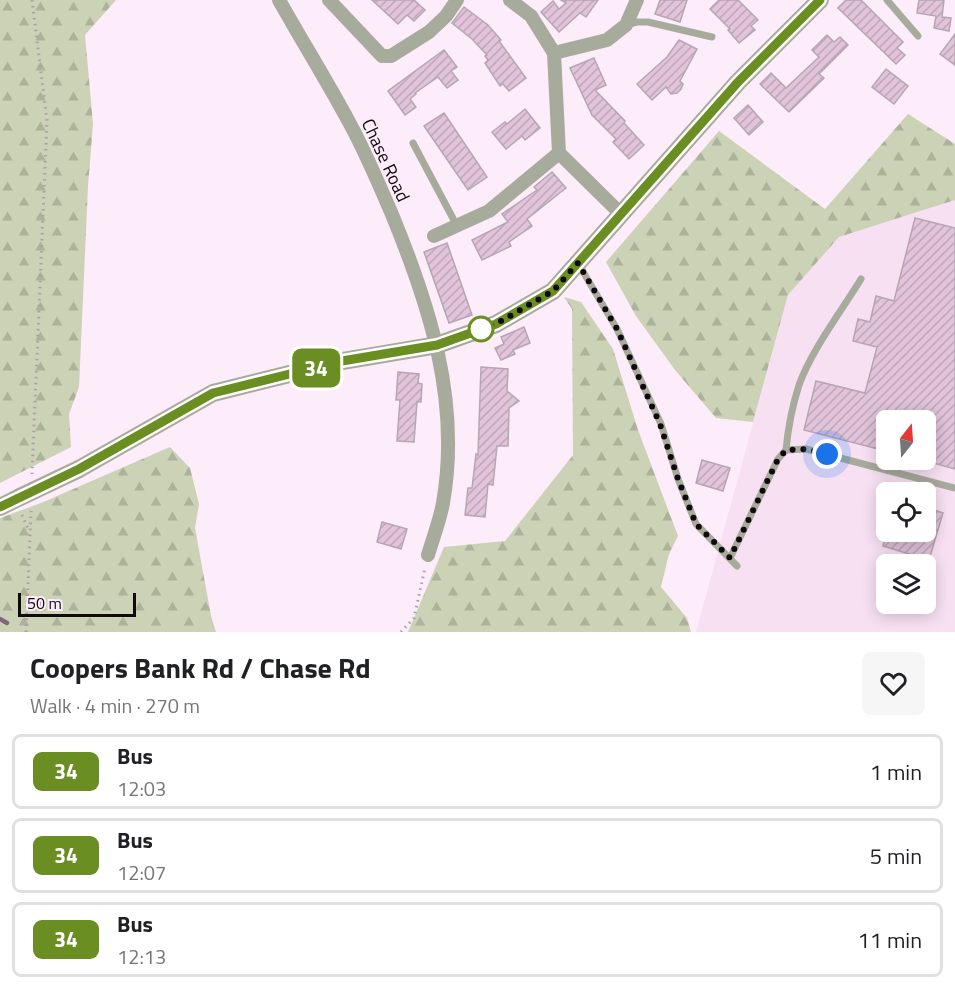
<!DOCTYPE html>
<html lang="en">
<head>
<meta charset="utf-8">
<style>
	body { margin:0; font-family:"Titillium Web",sans-serif; background:#f6f6f6; color:#202124; height:100vh; display:flex; flex-direction:column; font-size:22px; white-space:nowrap }
	* { box-sizing:border-box; margin:0 }
	p { font-size:20px; color:#757577 }
	.icon { flex:none; width:33px; height:33px; fill:none; stroke:currentColor; stroke-width:2; stroke-linecap:round; stroke-linejoin:round }
	.map { position:relative; height:632px; overflow:hidden }
	.drawer { display:flex; flex-direction:column; background:#fff; flex:1 }
	.drawer>* { flex:none }
	.badge { padding:0 12px; border-radius:9px; font-size:21px; line-height:39px }
	.needle { width:39px; rotate:17deg }
	.buttons { position:absolute; left:876px; top:410px; display:grid; gap:12px }
	.buttons a { display:grid; place-items:center; width:60px; height:60px; border-radius:9px; background:#fff; box-shadow:0 3px 15px #0003; font-size:30px }
	.scale { position:absolute; left:18px; bottom:15px; width:118px; box-sizing:border-box; padding-left:6px; border:3px solid #100a0f; border-top:0; font-size:16px; line-height:21px; white-space:nowrap; color:#100a0f; -webkit-text-stroke:4px #fdecf9; paint-order:stroke }
	.you { position:absolute; width:30px; height:30px; margin:-15px; border:4px solid #fff; border-radius:50%; background:#1a73e8; box-shadow:0 0 0 9px #1a73e833 }
	.map>.badge { position:absolute; translate:-50% -50%; box-shadow:0 0 0 3px #fff }
	.round { display:grid; place-items:center; flex:none; width:63px; height:63px; border-radius:9px; background:#f6f6f6 }
	.headline { display:flex; align-items:center; justify-content:space-between; height:102px; padding:0 30px }
	h1 { font-size:28px; font-weight:700; line-height:45px }
	ul { padding:0; list-style:none }
	li { display:flex; align-items:center; gap:18px; height:75px; margin:0 12px 9px; padding:0 18px; border:3px solid #e0e0e0; border-radius:9px }
	li div { flex:1 }
	li b { display:block; font-size:22px }
	li em { font-style:normal }
	li .badge { min-width:66px; font-weight:700; text-align:center }
	.map>svg:first-child { display:block }
	.built { fill:#f8e0f3; fill-rule:evenodd }
	.forest { fill:url(#forest-firs) }
	.lines { fill:none; stroke-linecap:round; stroke-linejoin:round }
	.stream { stroke:#7f6879; stroke-width:4.5 }
	.building { fill:url(#building-hatch); stroke:#b6a6b2; stroke-width:1.5 }
	.path { stroke:#ab9ea9; stroke-width:3; stroke-dasharray:1.5 4.5; stroke-linecap:butt }
	.service { stroke:#a7ab9c; stroke-width:7 }
	.minor { stroke:#a7ab9c; stroke-width:14 }
	.tertiary { stroke:#a7ab9c; stroke-width:18 }
	.tertiary-bridge { stroke:#a7ab9c; stroke-width:18 }
	.line-casing { stroke:#fff; stroke-width:14 }
	.line { stroke:#6b8e23; stroke-width:9 }
	.walk { stroke:#100a0f; stroke-width:6; stroke-dasharray:0 10.8 }
	.stop-dot { fill:#fff; stroke:#6b8e23; stroke-width:3 }
	.labels { text-anchor:middle; dominant-baseline:central; stroke-width:4.5; stroke-linejoin:round; paint-order:stroke }
	.street-label { font-size:18px; fill:#100a0f; stroke:#fdecf9 }
</style>
</head>
<body>
<div class="map">
<svg width="955" height="632" viewBox="0 0 955 632">
	<defs>
		<pattern id="forest-firs" width="22" height="20" patternUnits="userSpaceOnUse" patternTransform="scale(1.5)"><rect width="22" height="20" fill="#cbd2b6"/><path d="M5 1l3.5 6h-7zM16 11l3.5 6h-7z" fill="#adb39b"/></pattern>
		<pattern id="building-hatch" width="6" height="6" patternUnits="userSpaceOnUse" patternTransform="scale(1.5)"><rect width="6" height="6" fill="#e1c3da"/><path d="M-1 1l2-2M0 6l6-6M5 7l2-2" fill="none" stroke="#c0a6ba"/></pattern>
	</defs>
	<rect width="100%" height="100%" fill="#fdecf9"/>
	<path class="built" d="M955,200V632H696L788,295L839,237ZM886,420H926V459H886ZM886,492H926V531H886ZM886,564H926V603H886Z"/>
	<g class="forest">
		<polygon points="0,0 116,0 85,35 93,124 88,186 79,387 69,414 71,447 0,483"/>
		<polygon points="908,114 955,144 955,200 839,237 788,295 753,422 716,418 675,370 636,316 606,262 719,131 825,209"/>
		<polygon points="564,297 581,302 613,349 638,430 678,536 669,554 661,587 687,618 691,632 408,632 444,547 505,541 573,455 572,309"/>
		<polygon points="170,447 190,468 199,504 195,528 211,616 216,632 0,632 0,518 41,503"/>
	</g>
	<g class="lines">
		<polyline class="stream" points="0,619 7,623"/>
	</g>
	<g class="building">
		<polygon points="372,0 414,0 425,10 414,21 407,15 398,24"/>
		<polygon points="561,0 598,0 586,17 580,13 559,32 541,12 553,1 559,9 566,3"/>
		<polygon points="660,0 687,0 680,22 655,14"/>
		<polygon points="719,0 738,0 758,20 751,26 755,30 739,43 728,30 730,29 710,9"/>
		<polygon points="846,0 861,0 903,42 897,48 905,55 896,64 838,8"/>
		<polygon points="919,0 944,0 942,17 951,18 949,31 934,28 936,16 917,13"/>
		<polygon points="464,7 488,25 501,40 499,41 526,78 509,91 503,84 500,86 485,63 488,60 485,56 487,55 472,39 452,23"/>
		<polygon points="955,34 955,65 940,54"/>
		<polygon points="827,35 834,42 840,37 848,45 819,74 824,78 789,112 760,84 771,73 786,88 819,57 812,50"/>
		<polygon points="679,40 697,49 680,81 683,84 681,89 677,93 671,94 666,87 652,100 637,84 667,57"/>
		<polygon points="444,50 457,67 451,71 458,80 447,88 438,77 415,93 416,94 410,99 416,107 405,115 388,91"/>
		<polygon points="594,58 606,85 595,90 625,121 624,123 644,145 629,159 613,142 616,139 592,115 570,68"/>
		<polygon points="886,69 908,86 894,104 872,87"/>
		<polygon points="748,105 763,122 749,135 734,118"/>
		<polygon points="525,109 540,128 525,140 522,136 506,149 492,132 505,122 507,124"/>
		<polygon points="444,113 487,177 468,190 424,126"/>
		<polygon points="552,172 566,188 527,219 532,226 509,242 511,246 482,260 472,240 508,222 502,214 537,190 534,187"/>
		<polygon points="915,218 955,228 955,469 926,461 926,420 886,420 886,451 804,430 816,381 865,393 877,347 853,341 858,319 870,322 876,296 894,301"/>
		<polygon points="447,243 472,315 449,323 424,252"/>
		<polygon points="524,327 530,343 513,350 515,354 501,360 495,348 504,344 501,337"/>
		<polygon points="481,367 508,369 507,391 519,401 509,408 508,446 497,446 493,485 488,484 485,517 465,515 468,488 472,488 476,454 478,455"/>
		<polygon points="398,372 419,374 418,383 422,384 421,402 417,402 414,442 397,441 400,400 396,400"/>
		<polygon points="702,460 730,468 723,491 696,483"/>
		<polygon points="926,507 943,513 929,560 883,546 887,531 926,531"/>
		<polygon points="382,522 407,529 401,549 377,542"/>
	</g>
	<g class="lines">
		<g class="path">
			<polyline points="32,0 47,121 32,474"/>
			<polyline points="22,515 29,531"/>
			<polyline points="26,632 31,511"/>
			<polyline points="401,632 414,618 425,568"/>
		</g>
		<g class="service">
			<polyline points="887,0 918,36"/>
			<polyline points="626,25 637,22 648,22 712,37"/>
			<polyline points="413,143 457,226"/>
			<polyline points="579,265 617,329 661,424 678,479 696,524 737,566"/>
			<path d="M786,450C788,428 792,407 799,385C812,349 841,312 861,279"/>
			<polyline points="730,558 778,459 786,450 806,449 955,488"/>
		</g>
		<g class="minor">
			<path d="M279,0C302,41 327,81 349,122C365,151 378,182 391,212C429,304 461,401 443,503C440,520 433,538 428,555"/>
			<polyline points="329,0 382,56 391,56 429,32 446,16 457,0"/>
			<polyline points="510,0 531,16 554,53 559,153 621,214"/>
			<polyline points="554,53 607,40 626,25 637,0"/>
			<polyline points="434,236 489,211 559,153"/>
		</g>
		<g class="tertiary">
			<polyline points="79,469 213,393 342,361 437,345 496,324 553,291 738,82 820,0"/>
			<polyline points="0,507 20,497"/>
		</g>
		<polyline class="tertiary-bridge" points="20,497 79,469"/>
	</g>
	<g class="lines">
		<g class="line-casing">
			<polyline id="line" points="0,507 79,469 213,393 342,361 437,345 496,324 553,291 738,82 820,0"/>
		</g>
		<use href="#line" class="line"/>
		<polyline class="walk" points="481,329 476,331 496,324 553,291 578,263 617,329 660,424 678,479 696,524 730,558 778,459 786,450 806,449 827,454"/>
	</g>
	<circle class="stop-dot" cx="481" cy="329" r="12"/>
	<g class="labels">
		<g class="street-label">
			<text transform="translate(386 160) rotate(65)">Chase Road</text>
		</g>
	</g>
</svg>
<div class="buttons">
<a><svg class="needle" viewBox="-14 -14 28 28"><path d="M0-13l5 13h-10z" fill="#e53935"/><path d="M0 13l5-13h-10z" fill="#757577"/></svg></a>
<a><svg class="icon" aria-label="locate" viewBox="0 0 24 24"><circle cx="12" cy="12" r="6"/><path d="M12 2v4M12 18v4M2 12h4M18 12h4"/></svg></a>
<a><svg class="icon" aria-label="layers" viewBox="0 0 24 24"><path d="M12 4l9 5-9 5-9-5zM3 14l9 5 9-5"/></svg></a>
</div>
<div class="scale">50 m</div>
<div class="you" style="left:827px;top:454px"></div>
<b class="badge" style="left:316px;top:368px;background:#6b8e23;color:#fff">34</b>
</div>
<section class="drawer">
<div class="headline"><div><h1>Coopers Bank Rd / Chase Rd</h1><p>Walk · 4 min · 270 m</p></div><a class="round"><svg class="icon" aria-label="heart" viewBox="0 0 24 24"><path d="M12 20l-8-8c-3-5 5-10 8-4 3-6 11-1 8 4z"/></svg></a></div>
<ul>
<li><span class="badge" style="background:#6b8e23;color:#fff">34</span><div><b>Bus</b><p>12:03</p></div><em>1 min</em></li>
<li><span class="badge" style="background:#6b8e23;color:#fff">34</span><div><b>Bus</b><p>12:07</p></div><em>5 min</em></li>
<li><span class="badge" style="background:#6b8e23;color:#fff">34</span><div><b>Bus</b><p>12:13</p></div><em>11 min</em></li>
</ul>
</section>
</body>
</html>
